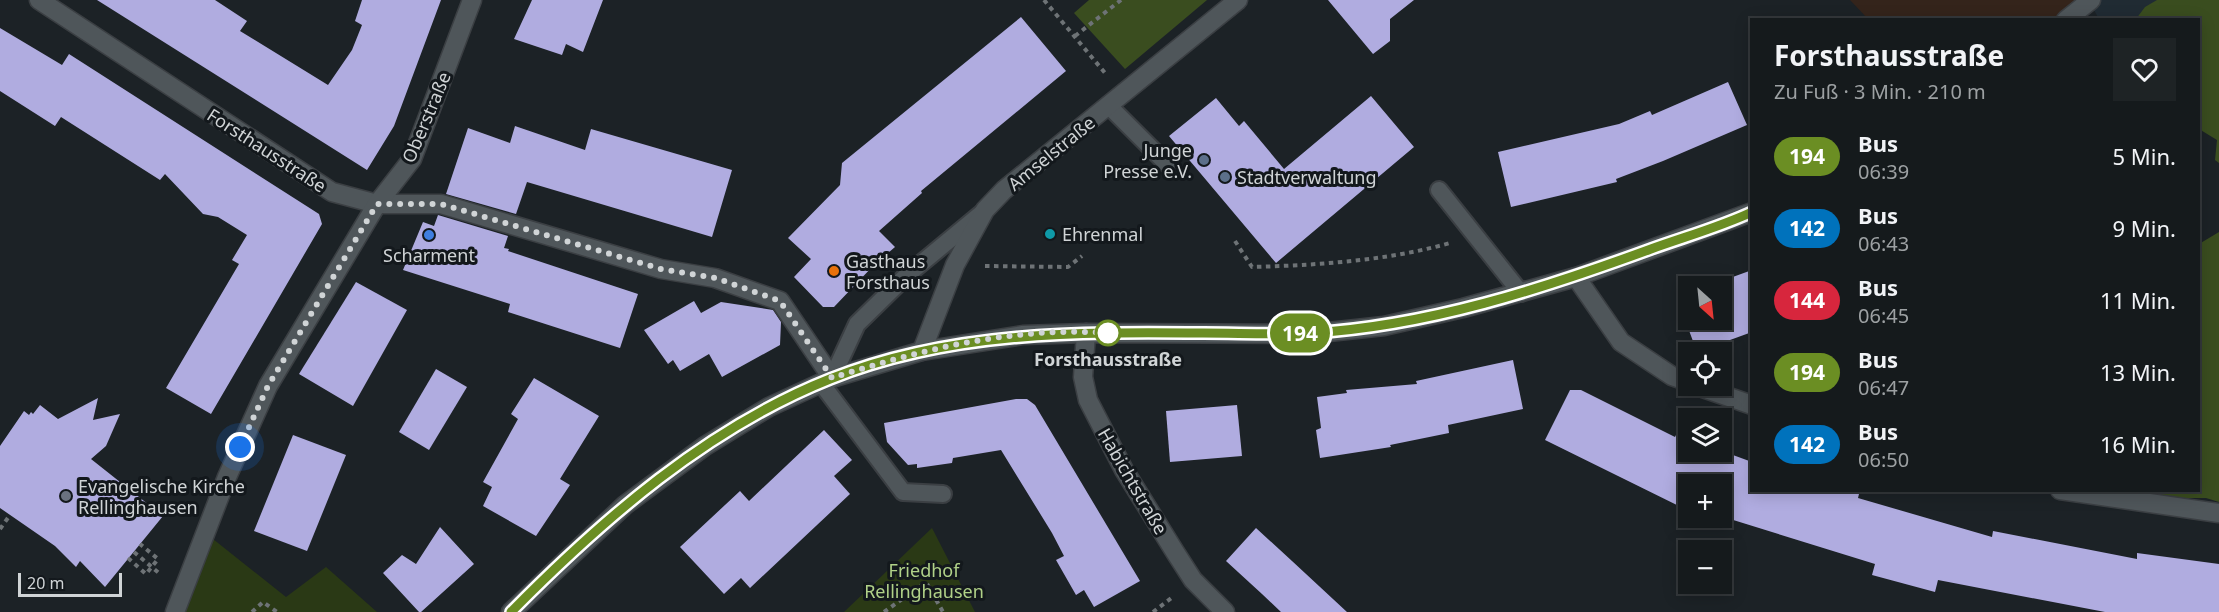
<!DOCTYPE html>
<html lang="de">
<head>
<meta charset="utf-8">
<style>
	body { margin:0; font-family:"Noto Sans",sans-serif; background:#1e2325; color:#f1f3f6; height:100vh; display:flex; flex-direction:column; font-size:22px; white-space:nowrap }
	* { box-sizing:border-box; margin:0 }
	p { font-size:20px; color:#9da1a3 }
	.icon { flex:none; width:33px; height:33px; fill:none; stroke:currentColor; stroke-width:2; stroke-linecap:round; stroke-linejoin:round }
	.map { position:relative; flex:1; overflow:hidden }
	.sheet { position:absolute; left:1750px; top:18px; width:450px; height:474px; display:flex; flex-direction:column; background:#151a1c; border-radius:0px; box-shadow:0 3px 15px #0003,0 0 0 2px #34383b }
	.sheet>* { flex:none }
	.badge { padding:0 12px; border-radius:20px; font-size:21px; line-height:39px }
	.needle { width:39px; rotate:153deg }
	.controls { position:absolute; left:1678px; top:276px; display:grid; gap:12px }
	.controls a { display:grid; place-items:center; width:54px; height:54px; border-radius:0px; background:#151a1c; box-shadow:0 3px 15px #0003,0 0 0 2px #34383b; font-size:30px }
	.scale { position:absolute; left:18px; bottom:15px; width:104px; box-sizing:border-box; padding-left:6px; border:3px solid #d0d4d6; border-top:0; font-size:16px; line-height:21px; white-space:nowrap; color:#d0d4d6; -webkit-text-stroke:4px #13181c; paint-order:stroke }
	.you { position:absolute; width:30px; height:30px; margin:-15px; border:4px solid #fff; border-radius:50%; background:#1a73e8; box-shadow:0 0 0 9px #1a73e833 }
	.map>.badge { position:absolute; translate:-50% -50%; box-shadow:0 0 0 3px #fff }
	.round { display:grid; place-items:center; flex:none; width:63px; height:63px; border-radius:0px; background:#1e2325 }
	.summary { display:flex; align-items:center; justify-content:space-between; height:102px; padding:0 24px }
	h1 { font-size:28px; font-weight:700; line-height:45px }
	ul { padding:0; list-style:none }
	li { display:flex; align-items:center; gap:18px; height:72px; padding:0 24px }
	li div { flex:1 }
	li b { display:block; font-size:22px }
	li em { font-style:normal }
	li .badge { min-width:66px; font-weight:700; text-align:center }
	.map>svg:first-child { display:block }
	.commercial { fill:#34241b }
	.built { fill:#202b33 }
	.green { fill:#2a3915 }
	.forest { fill:#3a4d1f }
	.building { fill:#b0ace0 }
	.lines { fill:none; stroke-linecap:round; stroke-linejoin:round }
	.service-casing { stroke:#3b3f43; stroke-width:20 }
	.minor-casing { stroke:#3b3f43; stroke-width:21 }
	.secondary-casing { stroke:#3b3f43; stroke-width:21 }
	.path { stroke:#6e7376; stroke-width:4; stroke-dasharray:4.5 4.5; stroke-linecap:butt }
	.service { stroke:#4f565a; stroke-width:16 }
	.minor { stroke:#4f565a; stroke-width:18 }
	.secondary { stroke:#4f565a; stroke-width:18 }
	.line-casing { stroke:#fff; stroke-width:14 }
	.line { stroke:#6b8e23; stroke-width:9 }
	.walk { stroke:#d0d4d6; stroke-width:6; stroke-dasharray:0 10.8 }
	.service-dot { fill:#5c6f8a; stroke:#13181c; stroke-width:2 }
	.culture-dot { fill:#0f9aa8; stroke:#13181c; stroke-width:2 }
	.shop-dot { fill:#3f7fe0; stroke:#13181c; stroke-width:2 }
	.food-dot { fill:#e8710a; stroke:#13181c; stroke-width:2 }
	.stop-dot { fill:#fff; stroke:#6b8e23; stroke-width:3 }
	.worship-dot { fill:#6b7280; stroke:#13181c; stroke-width:2 }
	.labels { text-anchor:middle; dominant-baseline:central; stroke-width:6; stroke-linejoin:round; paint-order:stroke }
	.street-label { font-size:18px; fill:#d0d4d6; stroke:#13181c }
	.poi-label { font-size:18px; fill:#d0d4d6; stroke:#13181c; text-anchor:start }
	.stop-label { font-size:18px; font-weight:bold; fill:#d0d4d6; stroke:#13181c }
	.park-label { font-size:18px; fill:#b0d188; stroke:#13181c }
</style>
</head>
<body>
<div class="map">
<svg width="2219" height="612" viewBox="0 0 2219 612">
	<rect width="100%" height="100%" fill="#1c2226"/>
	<polygon class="commercial" points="1850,0 2090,0 2065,20 1868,19"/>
	<polygon class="built" points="2094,0 2219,0 2199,20 2099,19 2090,3"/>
	<g class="green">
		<polygon points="932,528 975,612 844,612"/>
		<polygon points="208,535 286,597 326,567 377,612 177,612"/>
	</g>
	<g class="forest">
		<polygon points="1089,0 1207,0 1125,69 1074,13"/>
		<polygon points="2157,0 2219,0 2219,163 2215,160 2217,140 2199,129 2199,20 2136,19 2145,7"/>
		<polygon points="2219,232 2219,502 2206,498 2171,498 2149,491 2199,490 2199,426 2201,420 2199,397 2199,244"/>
	</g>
	<g class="building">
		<polygon points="97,0 215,0 247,21 240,31 328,85 352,50 362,25 355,21 362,0 441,0 394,126 367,170"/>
		<polygon points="532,0 603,0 583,52 566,44 562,55 514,39"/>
		<polygon points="1328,0 1414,0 1390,19 1390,41 1373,54"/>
		<polygon points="1021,17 1066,71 921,191 922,193 879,231 895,247 874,265 834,307 823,307 794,277 811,259 788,238 840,185 842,163"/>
		<polygon points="0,28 62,65 69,54 319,214 322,224 211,414 166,388 239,264 232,260 247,235 218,217 203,214 165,174 160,180 61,117 55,126 0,91"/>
		<polygon points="1728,82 1747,125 1663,161 1616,179 1617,182 1511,207 1498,152 1619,124 1650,111 1652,115"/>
		<polygon points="1371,96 1414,147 1276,263 1169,136 1216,98 1239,126 1244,121 1284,169"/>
		<polygon points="515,126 585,150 591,129 732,170 712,237 527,182 516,214 446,194 468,128 510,143"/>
		<polygon points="438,215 508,236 504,248 509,249 508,251 638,294 620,348 508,312 510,304 403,270 423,222 434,226"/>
		<polygon points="1752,270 1752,332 1697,352 1677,298 1689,293 1689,320 1722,320 1722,286 1708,286"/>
		<polygon points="356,282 407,310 353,406 299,374"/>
		<polygon points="694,301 701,313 721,302 773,310 781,322 780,345 722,377 709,354 680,371 673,360 668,364 644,330"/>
		<polygon points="1513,360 1523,409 1448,425 1449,433 1390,445 1391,447 1320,458 1316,430 1321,428 1317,397 1347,393 1346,390 1417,384 1416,381"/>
		<polygon points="436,369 467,387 429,450 399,432"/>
		<polygon points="534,378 599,416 560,479 570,485 536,536 483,506 492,487 483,482 518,419 511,414"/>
		<polygon points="1570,390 1581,390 1675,437 1677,433 1689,437 1689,452 1722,451 1752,462 1752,490 1860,490 1858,498 1992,537 1993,531 2137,559 2137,553 2219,564 2219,612 2105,612 1938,580 1935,592 1872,575 1875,564 1730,519 1727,527 1705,518 1722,518 1722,484 1689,484 1689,511 1545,440"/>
		<polygon points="98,398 93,420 120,414 106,446 91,459 163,516 105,587 80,561 76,567 55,546 0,508 0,446 24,411 29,415 31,412 33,414 40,405 58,419"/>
		<polygon points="1016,399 1027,399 1035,405 1140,581 1094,607 1084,590 1076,595 1056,560 1064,556 1052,533 1001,450 953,458 952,463 917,468 917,464 908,465 887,442 884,423"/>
		<polygon points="1237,405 1242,456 1170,462 1166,411"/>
		<polygon points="824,430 852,460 834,476 850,494 750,588 741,578 724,594 680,547 740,491 749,501"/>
		<polygon points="293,435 346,455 307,551 254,531"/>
		<polygon points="440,527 474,564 421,612 419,612 383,573 402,555 416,564"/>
		<polygon points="1256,528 1292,561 1347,612 1281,612 1262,594 1226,561"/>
	</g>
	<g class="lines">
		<g class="service-casing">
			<g id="service">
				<polyline points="1109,106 1167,164"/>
				<polyline points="1439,190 1521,293"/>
				<polyline points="832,378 857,324 907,275 982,213"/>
				<polyline points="821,383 903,492 943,494"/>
			</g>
		</g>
		<g class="minor-casing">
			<g id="minor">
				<polyline points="39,0 332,192 377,204 441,204 661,269 715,278 780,301 832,378"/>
				<polyline points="1576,277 1621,342 1672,376 1689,382"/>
				<polyline points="1086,333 1083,377 1088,400 1124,470 1175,552 1193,580 1225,612"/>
				<polyline points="922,351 955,265 985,210 1004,190 1238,0"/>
				<polyline points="1697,386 1752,405"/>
				<polyline points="2060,490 2219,513"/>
				<polyline points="175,612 227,477 268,386 377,204 412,159 472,0"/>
			</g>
		</g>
		<g class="secondary-casing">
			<g id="secondary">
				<polyline points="2066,20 2091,0"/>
				<polyline points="511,612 625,505 705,446 769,407 832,378 922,351 1023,335 1086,333 1310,334 1384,326 1463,308 1576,277 1752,212"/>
			</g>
		</g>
		<g class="path">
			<polyline points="1044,0 1105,73"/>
			<polyline points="1075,36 1121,0"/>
			<path d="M1235,241L1252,267C1318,265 1386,261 1450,243"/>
			<polyline points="985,266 1068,267 1082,256"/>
			<polyline points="0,529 10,515"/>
			<polyline points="134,552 160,574"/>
			<polyline points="128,558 146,574 158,559 140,544"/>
			<polyline points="252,612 263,602 277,612"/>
			<polyline points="884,612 926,582 943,612"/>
			<polyline points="1153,612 1174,596"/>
		</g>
		<use href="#service" class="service"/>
		<use href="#minor" class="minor"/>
		<use href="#secondary" class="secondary"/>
	</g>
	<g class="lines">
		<g class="line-casing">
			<path id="line" d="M511,612C603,519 707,428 830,379C950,331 1076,332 1203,333C1239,333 1275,335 1311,333C1428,326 1542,289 1651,249C1684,237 1720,227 1752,212"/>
		</g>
		<use href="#line" class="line"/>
		<path class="walk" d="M240,447L268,386L377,204H441L661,269L716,278L780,301L832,378C920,350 1014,326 1108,333"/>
	</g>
	<g class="service-dot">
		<circle cx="1204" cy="160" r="6"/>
		<circle cx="1225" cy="177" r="6"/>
	</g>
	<circle class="culture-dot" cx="1050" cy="234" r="6"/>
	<circle class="shop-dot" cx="429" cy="235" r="6"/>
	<circle class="food-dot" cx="834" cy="271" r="6"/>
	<circle class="stop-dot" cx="1108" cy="333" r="12"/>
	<circle class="worship-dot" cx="66" cy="496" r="6"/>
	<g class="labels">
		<g class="street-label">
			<text transform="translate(426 117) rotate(-67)">Oberstraße</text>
			<text transform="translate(267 150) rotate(33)">Forsthausstraße</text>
			<text transform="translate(1051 153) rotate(-39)">Amselstraße</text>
			<text transform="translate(1133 481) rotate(60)">Habichtstraße</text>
		</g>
		<g class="poi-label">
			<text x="1192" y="150" text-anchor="end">Junge<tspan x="1192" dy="21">Presse e.V.</tspan></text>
			<text x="1237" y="177">Stadtverwaltung</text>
			<text x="1062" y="234">Ehrenmal</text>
			<text x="429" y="255" text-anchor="middle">Scharment</text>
			<text x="846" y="261">Gasthaus<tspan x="846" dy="21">Forsthaus</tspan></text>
			<text x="78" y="486">Evangelische Kirche<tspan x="78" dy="21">Rellinghausen</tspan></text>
		</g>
		<g class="stop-label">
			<text x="1108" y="359">Forsthausstraße</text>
		</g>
		<g class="park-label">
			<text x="924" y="570">Friedhof<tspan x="924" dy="21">Rellinghausen</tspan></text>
		</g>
	</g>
</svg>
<div class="controls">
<a><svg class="needle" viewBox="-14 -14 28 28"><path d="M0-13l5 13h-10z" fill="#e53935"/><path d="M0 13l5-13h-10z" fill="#9da1a3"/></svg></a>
<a><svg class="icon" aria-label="locate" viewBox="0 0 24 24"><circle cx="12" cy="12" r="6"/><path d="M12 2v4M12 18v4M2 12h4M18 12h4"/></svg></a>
<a><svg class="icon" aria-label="layers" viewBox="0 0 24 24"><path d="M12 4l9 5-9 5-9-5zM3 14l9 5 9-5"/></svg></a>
<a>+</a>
<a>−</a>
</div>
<div class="scale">20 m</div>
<div class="you" style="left:240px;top:447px"></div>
<b class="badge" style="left:1300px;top:333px;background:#6b8e23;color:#fff">194</b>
<section class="sheet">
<div class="summary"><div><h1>Forsthausstraße</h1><p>Zu Fuß · 3 Min. · 210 m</p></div><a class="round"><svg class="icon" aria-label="heart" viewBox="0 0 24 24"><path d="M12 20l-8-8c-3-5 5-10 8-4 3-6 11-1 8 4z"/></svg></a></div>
<ul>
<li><span class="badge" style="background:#6b8e23;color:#fff">194</span><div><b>Bus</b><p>06:39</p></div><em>5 Min.</em></li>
<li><span class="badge" style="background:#0072bc;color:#fff">142</span><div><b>Bus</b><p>06:43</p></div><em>9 Min.</em></li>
<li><span class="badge" style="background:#d7263d;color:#fff">144</span><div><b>Bus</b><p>06:45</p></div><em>11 Min.</em></li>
<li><span class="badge" style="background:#6b8e23;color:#fff">194</span><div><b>Bus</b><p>06:47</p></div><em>13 Min.</em></li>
<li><span class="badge" style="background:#0072bc;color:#fff">142</span><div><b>Bus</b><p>06:50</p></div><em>16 Min.</em></li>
</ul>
</section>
</div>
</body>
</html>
